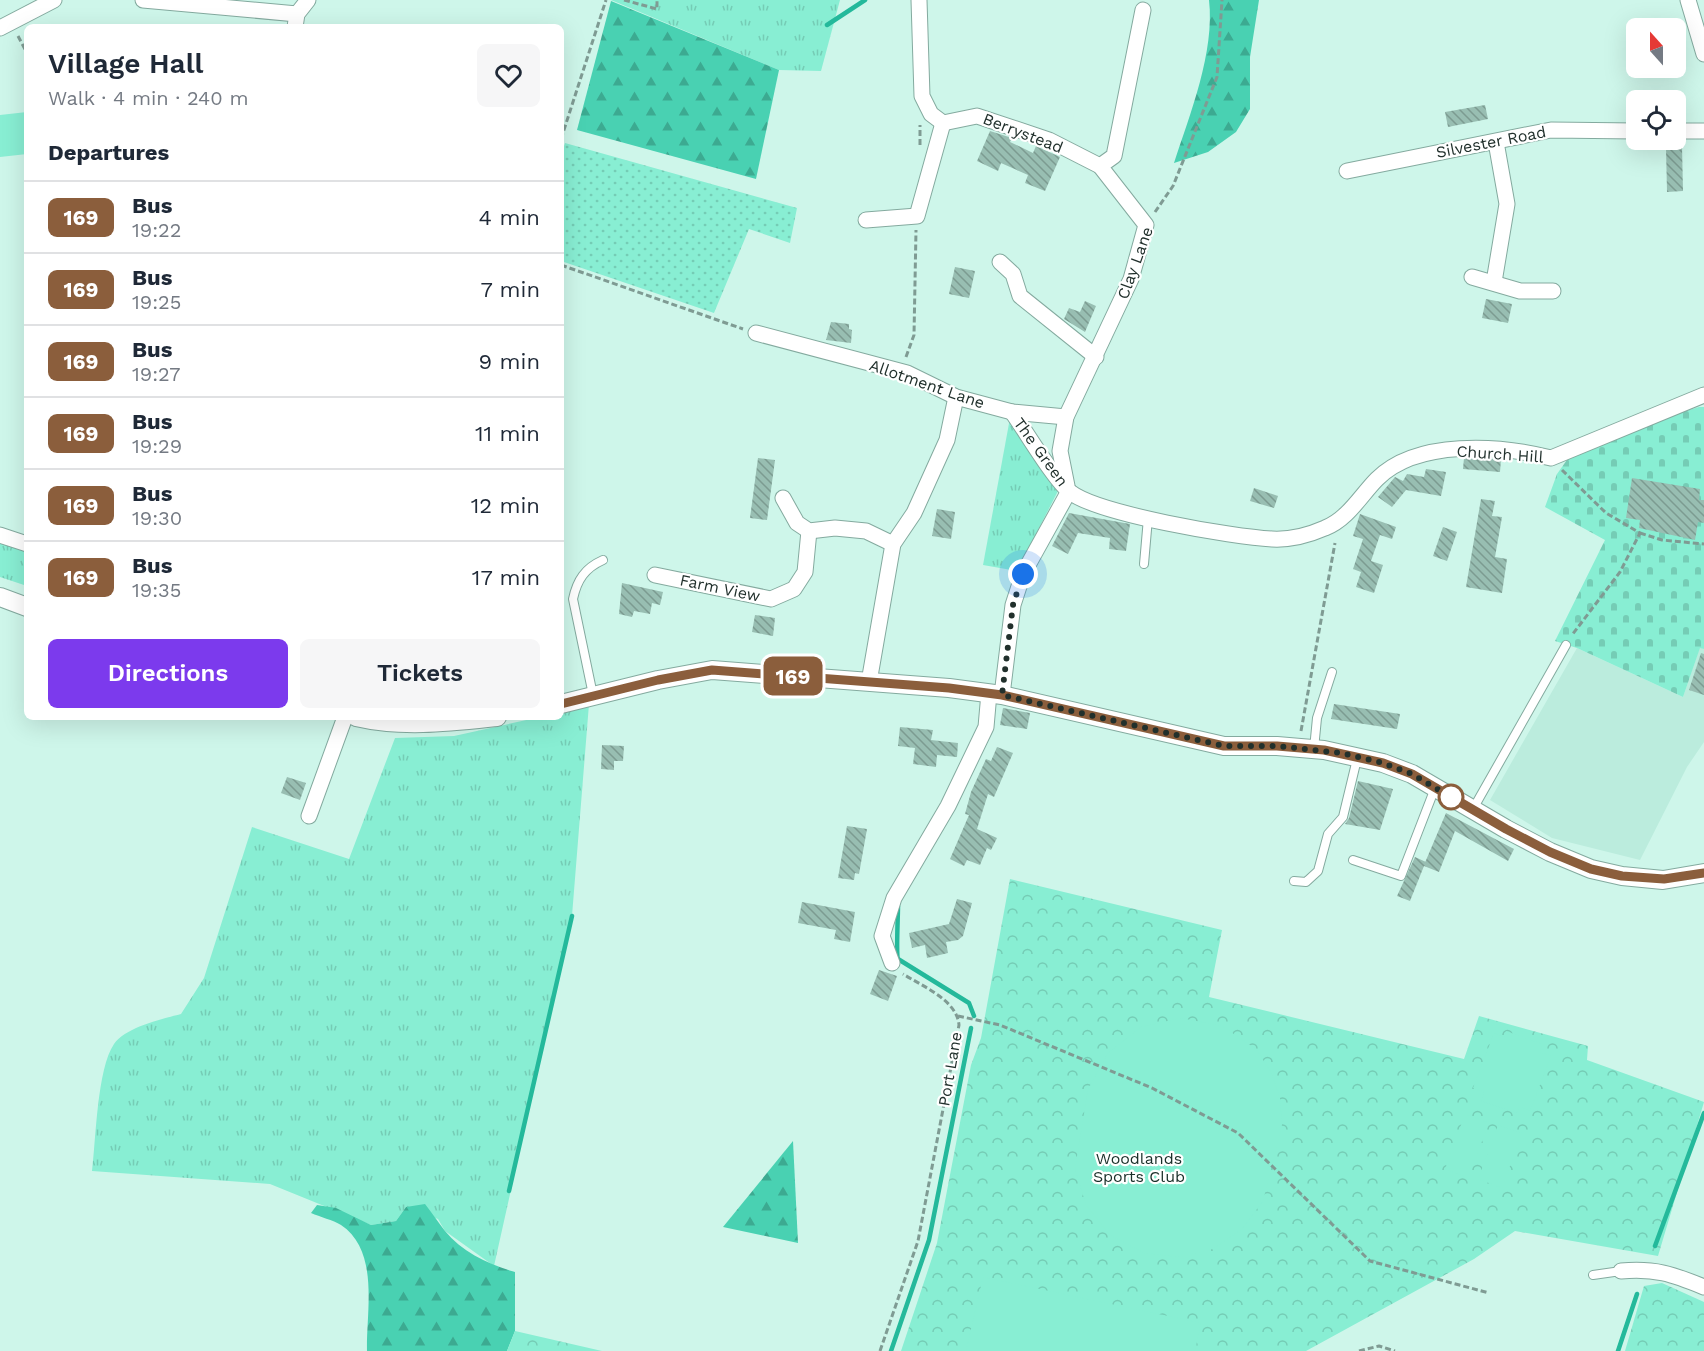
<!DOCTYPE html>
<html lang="en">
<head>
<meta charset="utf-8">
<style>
	body { margin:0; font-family:"Work Sans",sans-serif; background:#f6f6f7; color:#1f2937; height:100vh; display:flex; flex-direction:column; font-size:22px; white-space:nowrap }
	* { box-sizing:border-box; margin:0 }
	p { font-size:20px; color:#747a83 }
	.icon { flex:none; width:33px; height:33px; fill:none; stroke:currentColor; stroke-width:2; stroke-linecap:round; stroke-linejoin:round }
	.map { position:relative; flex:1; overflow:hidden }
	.details { position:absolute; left:24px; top:24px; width:540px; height:696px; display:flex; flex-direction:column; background:#fff; border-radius:9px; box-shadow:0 6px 24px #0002 }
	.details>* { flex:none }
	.badge { padding:0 12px; border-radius:9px; font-size:21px; line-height:39px }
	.needle { width:39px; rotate:339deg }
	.buttons { position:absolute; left:1626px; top:18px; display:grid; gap:12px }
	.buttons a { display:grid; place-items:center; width:60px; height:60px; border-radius:9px; background:#fff; box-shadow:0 6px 24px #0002; font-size:30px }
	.you { position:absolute; width:30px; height:30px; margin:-15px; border:4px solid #fff; border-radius:50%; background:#1a73e8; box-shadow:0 0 0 9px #1a73e833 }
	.map>.badge { position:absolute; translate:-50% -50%; box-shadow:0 0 0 3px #fff }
	h2 { padding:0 24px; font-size:22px; line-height:54px }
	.round { display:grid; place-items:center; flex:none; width:63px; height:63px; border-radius:9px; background:#f6f6f7 }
	.headline { display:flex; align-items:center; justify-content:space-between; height:102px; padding:0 24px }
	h1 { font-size:28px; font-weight:600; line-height:45px }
	.primary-button { display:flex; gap:12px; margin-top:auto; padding:12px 24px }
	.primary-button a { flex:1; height:69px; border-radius:9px; background:#7c3aed; color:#fff; font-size:24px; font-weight:600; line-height:69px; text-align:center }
	.primary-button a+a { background:#f6f6f7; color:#1f2937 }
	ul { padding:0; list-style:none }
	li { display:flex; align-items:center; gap:18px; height:72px; padding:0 24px; border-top:2px solid #e0e1e3 }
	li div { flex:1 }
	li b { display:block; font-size:22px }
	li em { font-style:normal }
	li .badge { min-width:66px; font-weight:700; text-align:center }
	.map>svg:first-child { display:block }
	.built { fill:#bbecdd }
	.grass { fill:url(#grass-tufts) }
	.forest { fill:url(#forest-firs) }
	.cemetery { fill:url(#cemetery-stones) }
	.park { fill:url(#park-crowns) }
	.garden { fill:url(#garden-dots) }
	.pitch { fill:#88eed3 }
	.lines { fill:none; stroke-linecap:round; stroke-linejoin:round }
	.stream { stroke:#24b99b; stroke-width:4.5 }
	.building { fill:url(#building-back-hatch) }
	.service-casing { stroke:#84aa9f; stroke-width:10 }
	.minor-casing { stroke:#84aa9f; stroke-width:17 }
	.tertiary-casing { stroke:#84aa9f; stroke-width:20 }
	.path { stroke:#7f9b93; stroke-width:3; stroke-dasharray:6 3; stroke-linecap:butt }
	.service { stroke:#fff; stroke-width:8 }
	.minor { stroke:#fff; stroke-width:15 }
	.tertiary { stroke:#fff; stroke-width:18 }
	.line-casing { stroke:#fff; stroke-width:14 }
	.line { stroke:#8b5e3c; stroke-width:9 }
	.walk { stroke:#21302c; stroke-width:6; stroke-dasharray:0 10.8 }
	.stop-dot { fill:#fff; stroke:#8b5e3c; stroke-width:3 }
	.labels { text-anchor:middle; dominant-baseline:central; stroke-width:4.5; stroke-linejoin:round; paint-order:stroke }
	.street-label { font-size:16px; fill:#21302c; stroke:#fff }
	.park-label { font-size:16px; fill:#192f29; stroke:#fff }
</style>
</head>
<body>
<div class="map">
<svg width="1704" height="1351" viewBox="0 0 1704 1351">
	<defs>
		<pattern id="grass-tufts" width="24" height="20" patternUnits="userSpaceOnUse" patternTransform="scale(1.5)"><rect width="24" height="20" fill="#88eed3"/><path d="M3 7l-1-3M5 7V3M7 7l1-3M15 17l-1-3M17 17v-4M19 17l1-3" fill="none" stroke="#75ccb5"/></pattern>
		<pattern id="forest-firs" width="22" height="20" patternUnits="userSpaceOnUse" patternTransform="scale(1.5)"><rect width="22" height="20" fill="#49d1b2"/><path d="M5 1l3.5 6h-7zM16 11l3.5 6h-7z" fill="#3caa91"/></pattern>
		<pattern id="cemetery-stones" width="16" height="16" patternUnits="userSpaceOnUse" patternTransform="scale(1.5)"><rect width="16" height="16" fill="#88eed3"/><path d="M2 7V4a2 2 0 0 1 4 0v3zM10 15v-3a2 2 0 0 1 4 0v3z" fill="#75ccb5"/></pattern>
		<pattern id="park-crowns" width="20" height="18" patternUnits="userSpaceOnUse" patternTransform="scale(1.5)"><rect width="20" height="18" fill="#88eed3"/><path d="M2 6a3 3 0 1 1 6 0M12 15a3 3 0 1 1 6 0" fill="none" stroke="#75ccb5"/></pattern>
		<pattern id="garden-dots" width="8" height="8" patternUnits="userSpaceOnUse" patternTransform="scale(1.5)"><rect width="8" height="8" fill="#88eed3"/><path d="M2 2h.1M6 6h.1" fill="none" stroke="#75ccb5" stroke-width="1.8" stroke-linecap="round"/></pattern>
		<pattern id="building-back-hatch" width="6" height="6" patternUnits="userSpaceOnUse" patternTransform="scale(1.5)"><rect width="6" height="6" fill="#98beb2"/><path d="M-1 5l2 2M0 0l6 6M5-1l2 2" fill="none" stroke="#7c9b91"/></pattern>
	</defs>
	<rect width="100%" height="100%" fill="#cef6ea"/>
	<polygon class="built" points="1700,647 1704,649 1704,742 1687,767 1640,860 1552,838 1490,800 1577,648 1683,697"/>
	<g class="grass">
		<polygon points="611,0 840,0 821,71 779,70"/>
		<polygon points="1010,418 1059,489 1017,571 983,565"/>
		<polygon points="0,541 27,550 27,586 0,577"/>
		<path d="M589,704L572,916L494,1266L445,1231L438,1219L406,1207L396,1221L371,1225L270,1184L92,1171C96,1140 97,1069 114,1044C126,1027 162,1019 181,1014L204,978L252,827L349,859L395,738L454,736L540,717H561V712Z"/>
	</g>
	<g class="forest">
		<path d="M1209,0H1259L1250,57V109L1236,132L1208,152L1174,163C1190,114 1215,52 1209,0Z"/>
		<polygon points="611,1 779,70 756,179 577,130"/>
		<polygon points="793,1141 798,1243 723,1227"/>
		<path d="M425,1204C432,1213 438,1222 445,1231C462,1252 490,1265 515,1272V1331L507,1351H367C366,1312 380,1251 341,1225C333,1220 320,1217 311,1213L317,1205L336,1208L371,1225L396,1221L406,1207Z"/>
	</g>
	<polygon class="cemetery" points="1699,407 1704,407 1704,649 1700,648 1683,697 1577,648 1555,641 1605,540 1545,507 1557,474 1569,457 1656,420"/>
	<g class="park">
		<polygon points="1010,879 1222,930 1209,997 1464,1059 1479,1016 1588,1046 1587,1060 1704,1102 1658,1256 1515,1231 1474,1259 1306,1351 901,1351 937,1243 971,1065 981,1038"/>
		<polygon points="1662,1283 1704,1302 1704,1351 1625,1351 1644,1286"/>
		<polygon points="515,1331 602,1351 507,1351"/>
	</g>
	<polygon class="garden" points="565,143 797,208 790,243 749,229 714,313 561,261 561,155"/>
	<g class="pitch">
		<polygon points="27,112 27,154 0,157 0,115"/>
		<polygon points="1181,1018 1222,1026 1256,1049 1271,1072 1280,1098 1282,1125 1263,1201 1242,1229 1213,1249 1179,1257 1144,1253 1110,1235 1086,1205 1075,1169 1088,1089 1108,1053 1141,1027"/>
		<polygon points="1506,1031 1542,1044 1540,1052 1551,1056 1530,1111 1520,1107 1517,1113 1481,1101 1484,1092 1473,1088 1494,1033 1504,1037"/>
		<polygon points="1465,1114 1489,1123 1468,1178 1445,1169"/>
		<polygon points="1498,1125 1522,1133 1502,1188 1478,1179"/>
		<polygon points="983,1277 1201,1323 1195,1351 966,1351"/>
	</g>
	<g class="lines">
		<g class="stream">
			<polyline points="827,25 865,0"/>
			<path d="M898,906C898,916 896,955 898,959L969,1003L974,1016"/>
			<polyline points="509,1191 572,916"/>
			<polyline points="1655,1246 1704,1113"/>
			<polyline points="891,1351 929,1240 971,1028"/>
			<polyline points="1618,1351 1637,1294"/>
		</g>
	</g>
	<g class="building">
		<polygon points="1485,105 1488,119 1448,127 1445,112"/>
		<polygon points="990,131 1012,138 1010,142 1033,153 1036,146 1060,157 1045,191 1025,183 1028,175 1001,163 998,171 977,161"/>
		<polygon points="1682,146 1683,191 1667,192 1666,147"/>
		<polygon points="955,267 975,271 969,298 949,294"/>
		<polygon points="1486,299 1512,304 1508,323 1482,318"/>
		<polygon points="1085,301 1096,306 1085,332 1064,319 1069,308 1080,312"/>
		<polygon points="831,322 849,324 849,329 852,330 851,343 826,340"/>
		<polygon points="758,458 775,460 767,520 750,518"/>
		<polygon points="1464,458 1501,459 1500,472 1463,469"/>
		<polygon points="1426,469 1446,472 1441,496 1406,490 1392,507 1378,497 1395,477 1403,481 1407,474 1424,477"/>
		<polygon points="1632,478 1700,489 1699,500 1704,500 1704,523 1698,522 1695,540 1639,528 1640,520 1626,518"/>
		<polygon points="1254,488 1278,496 1274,508 1250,501"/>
		<polygon points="1481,499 1495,501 1492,516 1502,517 1495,557 1507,559 1502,593 1466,587"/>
		<polygon points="937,509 955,512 951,539 932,536"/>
		<polygon points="1069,513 1130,524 1126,551 1109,549 1110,538 1078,533 1068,554 1052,546"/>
		<polygon points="1360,514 1396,527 1392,539 1380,535 1371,561 1383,565 1374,593 1356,587 1361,572 1353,569 1363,539 1353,536"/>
		<polygon points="1443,527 1457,532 1447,561 1433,556"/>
		<polygon points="622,583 663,592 660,605 652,603 650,614 634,611 632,617 619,614"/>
		<polygon points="755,615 775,618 773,636 752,632"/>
		<polygon points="1701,653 1704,654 1704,695 1689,690"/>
		<polygon points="1334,704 1400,714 1397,729 1331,719"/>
		<polygon points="1003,708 1030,713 1027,729 1000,725"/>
		<polygon points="900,727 933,730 931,740 958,743 957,757 937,755 936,767 913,764 915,748 898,746"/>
		<polygon points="602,745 624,746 623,761 614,761 614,770 601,769"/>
		<polygon points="997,747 1013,753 994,797 988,794 977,829 997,838 991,850 987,848 980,865 967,860 964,866 950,859 969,815 965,814 971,792 986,759 991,761"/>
		<polygon points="287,777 306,783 300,800 281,793"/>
		<polygon points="1358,781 1393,789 1380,830 1345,824 1349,818"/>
		<polygon points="1446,813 1514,849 1508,861 1455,831 1439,872 1424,866 1410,901 1397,896 1415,857 1426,862 1424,865"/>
		<polygon points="847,826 867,829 859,874 855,873 854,880 838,878"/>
		<polygon points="957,899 972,903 963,936 958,940 946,942 948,953 927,958 925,945 912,948 909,933 949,924"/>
		<polygon points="802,902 855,912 850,942 834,939 836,930 798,923"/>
		<polygon points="879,970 897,976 888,1001 870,994"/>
	</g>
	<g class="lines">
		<g class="service-casing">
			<g id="service">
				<polyline points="1144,564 1148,518"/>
				<path d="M593,695L573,599C577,580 585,568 603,560"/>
				<polyline points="1314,749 1317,718 1332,672"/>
				<polyline points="1473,809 1566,645"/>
				<polyline points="1353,860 1401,876 1435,788"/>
				<polyline points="1294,881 1306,882 1318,871 1328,834 1343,817 1357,759"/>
				<polyline points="1593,1275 1621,1271"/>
			</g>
		</g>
		<g class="minor-casing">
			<g id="minor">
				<polyline points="143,0 297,14"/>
				<polyline points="919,0 922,96 931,114 943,123 977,116 1049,140 1100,166"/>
				<polyline points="1688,0 1704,54"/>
				<polyline points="295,27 297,14 308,0"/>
				<polyline points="0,28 54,0"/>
				<polyline points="1676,131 1704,131"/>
				<polyline points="1347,171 1551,130 1636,131"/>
				<polyline points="866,220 917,216 943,123"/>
				<polyline points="1000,262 1013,274 1020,296 1096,357"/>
				<polyline points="1472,277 1520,291 1553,291"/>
				<polyline points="1494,282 1507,204 1496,142"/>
				<polyline points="756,333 907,373 956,397 1012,412 1066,417"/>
				<path d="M1012,412C1025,430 1055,481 1070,492C1098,514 1233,537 1272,539C1290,540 1309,535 1325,528C1348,519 1361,495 1377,479C1417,439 1500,445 1551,458L1704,395"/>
				<polyline points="1067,486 1060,451 1066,417 1131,279 1146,225 1100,166 1114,156 1143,10"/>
				<polyline points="783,498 797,523 809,531 835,528 866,531 893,544"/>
				<polyline points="0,535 27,544"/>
				<polyline points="655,575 771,599 794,589 805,572 809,531"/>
				<polyline points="869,682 893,544 914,513 947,440 956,397"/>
				<polyline points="1002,695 1013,605 1023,574 1069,491"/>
				<polyline points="309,816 345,717"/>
				<polyline points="892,963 882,936 894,898 948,806 986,727 989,693"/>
				<path d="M1621,1271C1655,1268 1672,1274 1704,1287"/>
			</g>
		</g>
		<g class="tertiary-casing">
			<g id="tertiary">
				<polyline points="0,597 27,607"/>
				<polyline points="561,704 658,680 712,670 949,688 1002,695 1224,746 1277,746 1324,750 1383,763 1412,774 1506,829 1550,852 1591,869 1622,876 1663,880 1704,873"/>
				<path d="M356,717C403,728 450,722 497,717"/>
			</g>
		</g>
		<g class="path">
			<polyline points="624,0 657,9 657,0"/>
			<polyline points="18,36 27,53"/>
			<polyline points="561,139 606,0"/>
			<polyline points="920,145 920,125"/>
			<polyline points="1155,212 1173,186 1217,77 1222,0"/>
			<polyline points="561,265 743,329"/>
			<polyline points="906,357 914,335 916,230"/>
			<polyline points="1562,470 1606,513 1640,533 1620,572 1572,635"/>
			<polyline points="1640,533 1662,540 1704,544"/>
			<polyline points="1301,731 1335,543"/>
			<polyline points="958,1016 1000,1025 1152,1088 1238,1133 1370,1261 1489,1293"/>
			<path d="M880,1351L918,1241L959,1025C957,1000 922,986 903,974"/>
			<polyline points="1359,1351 1379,1346 1395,1351"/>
		</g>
		<use href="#service" class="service"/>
		<use href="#minor" class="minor"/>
		<use href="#tertiary" class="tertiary"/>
	</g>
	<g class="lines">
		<g class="line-casing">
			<polyline id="line" points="561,704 658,680 712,670 949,688 1002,695 1224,746 1277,746 1324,750 1383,763 1412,774 1506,829 1550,852 1591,869 1622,876 1664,879 1704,873"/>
		</g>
		<use href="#line" class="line"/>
		<polyline class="walk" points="1023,574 1013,605 1002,695 1224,746 1277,746 1341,753 1383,763 1412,774 1451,797"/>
	</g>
	<circle class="stop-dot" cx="1451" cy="797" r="12"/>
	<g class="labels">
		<g class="street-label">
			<text transform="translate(1023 133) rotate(21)">Berrystead</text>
			<text transform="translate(1491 142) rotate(-11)">Silvester Road</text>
			<text transform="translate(1135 263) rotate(-70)">Clay Lane</text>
			<text transform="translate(927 384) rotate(19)">Allotment Lane</text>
			<text transform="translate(1041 452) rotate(54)">The Green</text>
			<text transform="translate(1500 454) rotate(4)">Church Hill</text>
			<text transform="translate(720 588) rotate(12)">Farm View</text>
			<text transform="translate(950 1069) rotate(-80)">Port Lane</text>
		</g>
		<g class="park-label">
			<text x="1139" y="1158">Woodlands<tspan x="1139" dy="18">Sports Club</tspan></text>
		</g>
	</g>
</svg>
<div class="buttons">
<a><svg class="needle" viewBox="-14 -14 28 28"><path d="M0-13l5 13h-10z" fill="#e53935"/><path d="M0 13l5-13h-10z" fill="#747a83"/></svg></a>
<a><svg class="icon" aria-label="locate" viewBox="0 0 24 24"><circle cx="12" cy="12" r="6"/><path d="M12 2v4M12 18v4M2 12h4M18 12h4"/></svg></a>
</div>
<div class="you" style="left:1023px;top:574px"></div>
<b class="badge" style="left:793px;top:676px;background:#8b5e3c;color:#fff">169</b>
<section class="details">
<div class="headline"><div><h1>Village Hall</h1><p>Walk · 4 min · 240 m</p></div><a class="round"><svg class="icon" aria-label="heart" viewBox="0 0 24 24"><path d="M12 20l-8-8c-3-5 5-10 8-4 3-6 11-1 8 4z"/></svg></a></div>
<h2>Departures</h2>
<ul>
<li><span class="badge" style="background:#8b5e3c;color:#fff">169</span><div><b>Bus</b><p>19:22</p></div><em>4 min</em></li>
<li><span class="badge" style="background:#8b5e3c;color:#fff">169</span><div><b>Bus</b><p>19:25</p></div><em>7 min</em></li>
<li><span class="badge" style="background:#8b5e3c;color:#fff">169</span><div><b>Bus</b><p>19:27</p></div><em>9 min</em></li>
<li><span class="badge" style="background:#8b5e3c;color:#fff">169</span><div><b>Bus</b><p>19:29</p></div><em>11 min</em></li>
<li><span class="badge" style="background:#8b5e3c;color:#fff">169</span><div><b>Bus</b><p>19:30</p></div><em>12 min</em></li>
<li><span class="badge" style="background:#8b5e3c;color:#fff">169</span><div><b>Bus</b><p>19:35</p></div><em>17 min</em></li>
</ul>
<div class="primary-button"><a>Directions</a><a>Tickets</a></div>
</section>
</div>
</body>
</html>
